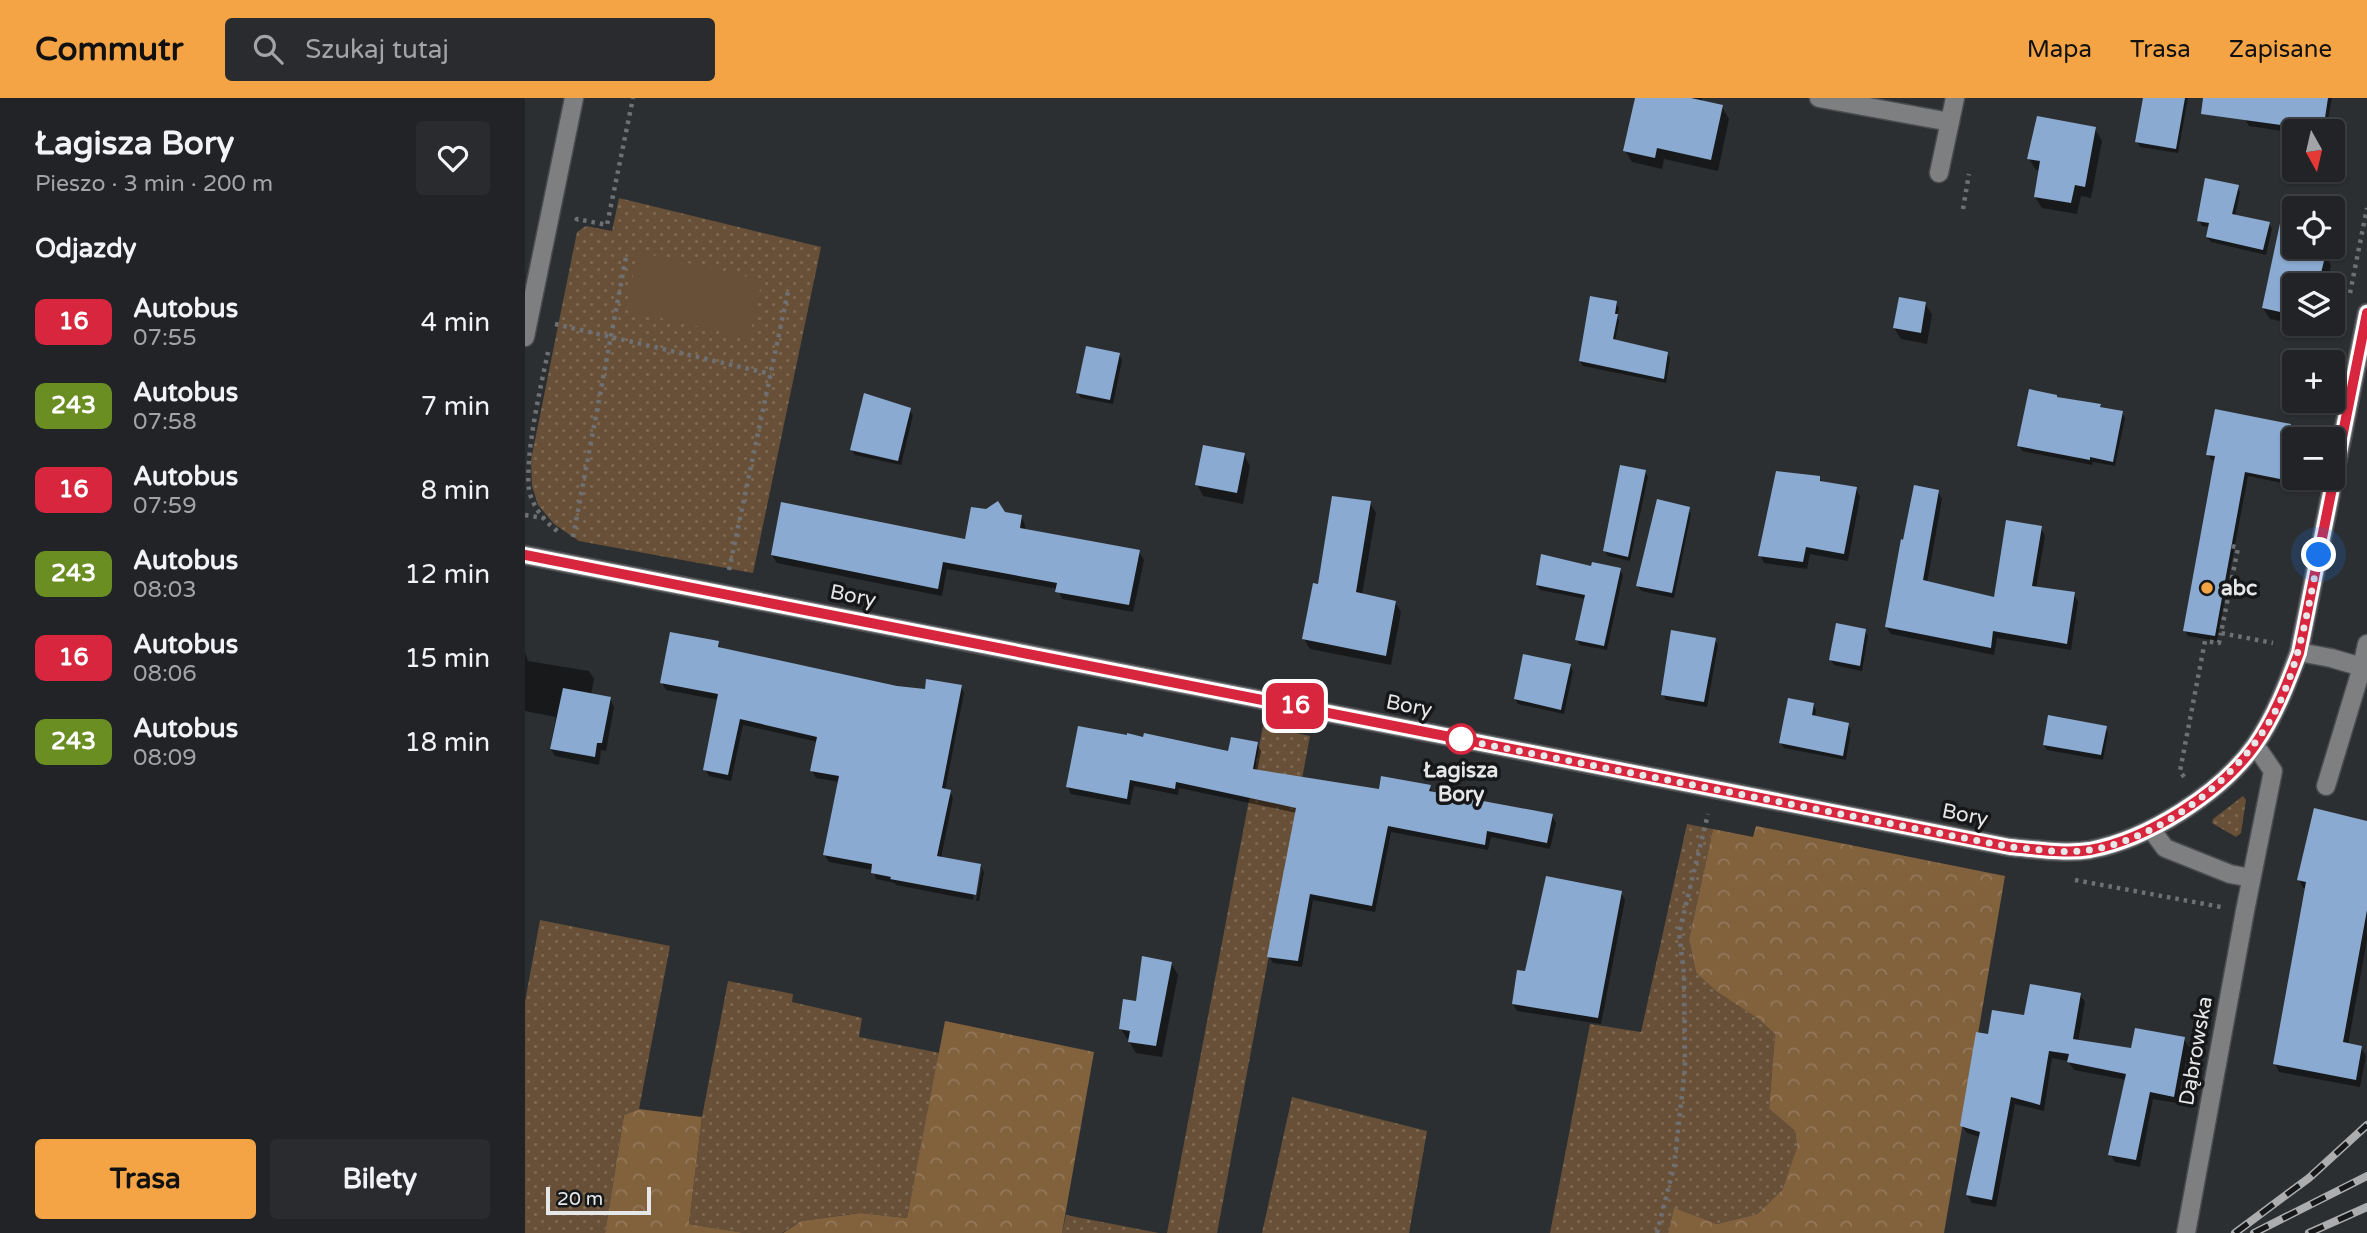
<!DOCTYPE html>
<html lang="pl">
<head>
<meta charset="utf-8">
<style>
	body { margin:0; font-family:"Varela Round",sans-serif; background:#292b2e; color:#f1f3f6; height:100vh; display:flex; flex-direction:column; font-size:26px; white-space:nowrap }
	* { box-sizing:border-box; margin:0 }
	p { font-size:23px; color:#a2a4a7 }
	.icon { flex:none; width:38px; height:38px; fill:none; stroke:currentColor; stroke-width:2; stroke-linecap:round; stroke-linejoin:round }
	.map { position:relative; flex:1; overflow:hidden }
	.drawer { display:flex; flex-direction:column; background:#212326; width:525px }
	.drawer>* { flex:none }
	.badge { padding:0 14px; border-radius:10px; font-size:24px; line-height:46px }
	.needle { width:46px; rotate:172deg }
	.fabs { position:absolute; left:1757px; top:21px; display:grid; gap:14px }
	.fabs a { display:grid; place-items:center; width:63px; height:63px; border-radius:7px; background:#212326; box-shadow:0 2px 5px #0004,0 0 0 2px #3e4043; font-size:35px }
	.scale { position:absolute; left:21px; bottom:18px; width:105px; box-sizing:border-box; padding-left:7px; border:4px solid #e5e7e9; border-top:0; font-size:19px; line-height:24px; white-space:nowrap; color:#e5e7e9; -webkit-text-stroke:5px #161718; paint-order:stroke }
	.you { position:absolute; width:35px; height:35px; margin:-18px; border:5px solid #fff; border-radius:50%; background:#1a73e8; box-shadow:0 0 0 10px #1a73e833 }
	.map>.badge { position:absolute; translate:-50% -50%; box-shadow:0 0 0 4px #fff }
	h2 { padding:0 35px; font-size:26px; line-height:63px }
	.round { display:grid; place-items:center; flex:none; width:74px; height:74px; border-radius:7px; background:#292b2e }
	.overview { display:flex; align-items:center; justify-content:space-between; height:119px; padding:0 35px }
	h1 { font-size:33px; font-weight:700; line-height:52px }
	.button { display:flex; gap:14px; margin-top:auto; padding:14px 35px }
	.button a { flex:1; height:80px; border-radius:7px; background:#f4a444; color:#111; font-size:28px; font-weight:700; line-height:80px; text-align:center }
	.button a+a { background:#292b2e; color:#f1f3f6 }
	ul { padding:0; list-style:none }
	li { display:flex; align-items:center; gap:21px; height:84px; padding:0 35px }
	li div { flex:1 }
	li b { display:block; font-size:26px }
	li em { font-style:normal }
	li .badge { min-width:77px; font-weight:700; text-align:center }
	header { display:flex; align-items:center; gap:42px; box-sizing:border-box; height:98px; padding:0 35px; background:#f4a444; color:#111 }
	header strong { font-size:33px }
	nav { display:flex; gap:38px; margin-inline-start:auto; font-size:24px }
	.search { width:490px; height:63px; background:#292b2e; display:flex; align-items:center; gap:18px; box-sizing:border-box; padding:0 24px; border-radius:7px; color:#a2a4a7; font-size:26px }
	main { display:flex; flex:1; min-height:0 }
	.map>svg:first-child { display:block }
	.grass { fill:url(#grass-dots) }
	.forest { fill:url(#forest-crowns) }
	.pitch { fill:#675037 }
	.shadow { fill:#0007 }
	.building { fill:#8aaad1 }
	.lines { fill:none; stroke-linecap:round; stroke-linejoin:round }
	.minor-casing { stroke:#4a4c4f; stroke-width:21 }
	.path { stroke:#6e7073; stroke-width:4.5; stroke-dasharray:3.5 5; stroke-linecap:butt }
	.minor { stroke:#7d7f80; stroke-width:18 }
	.rail-casing { stroke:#abadaf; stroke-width:8 }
	.rail { stroke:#161718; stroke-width:5; stroke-dasharray:16; stroke-linecap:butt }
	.line-casing { stroke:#fff; stroke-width:16 }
	.line { stroke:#d7263d; stroke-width:10 }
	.walk { stroke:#e5e7e9; stroke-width:7; stroke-dasharray:0 12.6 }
	.poi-dot { fill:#f4a444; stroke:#161718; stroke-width:2.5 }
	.stop-dot { fill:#fff; stroke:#d7263d; stroke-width:3.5 }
	.labels { text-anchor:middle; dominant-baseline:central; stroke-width:7; stroke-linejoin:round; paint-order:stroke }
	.poi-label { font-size:21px; font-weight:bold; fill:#e5e7e9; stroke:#161718; text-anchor:start }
	.street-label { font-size:21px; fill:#e5e7e9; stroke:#161718 }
	.stop-label { font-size:21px; font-weight:bold; fill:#e5e7e9; stroke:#161718 }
</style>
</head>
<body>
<header>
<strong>Commutr</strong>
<div class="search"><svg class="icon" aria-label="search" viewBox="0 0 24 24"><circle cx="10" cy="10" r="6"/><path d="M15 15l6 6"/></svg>Szukaj tutaj</div>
<nav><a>Mapa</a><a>Trasa</a><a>Zapisane</a></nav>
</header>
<main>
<section class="drawer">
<div class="overview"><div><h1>Łagisza Bory</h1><p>Pieszo · 3 min · 200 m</p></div><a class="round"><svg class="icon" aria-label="heart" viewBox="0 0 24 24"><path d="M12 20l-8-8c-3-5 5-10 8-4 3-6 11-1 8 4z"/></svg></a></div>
<h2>Odjazdy</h2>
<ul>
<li><span class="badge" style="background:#d7263d;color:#fff">16</span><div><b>Autobus</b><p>07:55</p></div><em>4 min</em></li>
<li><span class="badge" style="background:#6b8e23;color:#fff">243</span><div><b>Autobus</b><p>07:58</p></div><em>7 min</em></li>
<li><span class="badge" style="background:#d7263d;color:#fff">16</span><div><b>Autobus</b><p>07:59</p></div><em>8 min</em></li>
<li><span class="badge" style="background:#6b8e23;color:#fff">243</span><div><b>Autobus</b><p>08:03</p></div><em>12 min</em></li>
<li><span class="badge" style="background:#d7263d;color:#fff">16</span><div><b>Autobus</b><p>08:06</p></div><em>15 min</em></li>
<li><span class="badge" style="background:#6b8e23;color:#fff">243</span><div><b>Autobus</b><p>08:09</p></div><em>18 min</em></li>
</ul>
<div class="button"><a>Trasa</a><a>Bilety</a></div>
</section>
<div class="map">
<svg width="1842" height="1135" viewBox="0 0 1842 1135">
	<defs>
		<pattern id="grass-dots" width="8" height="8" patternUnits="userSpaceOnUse" patternTransform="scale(1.75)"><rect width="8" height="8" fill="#675037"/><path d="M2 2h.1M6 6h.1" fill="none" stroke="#7d6954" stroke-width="1.8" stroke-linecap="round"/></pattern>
		<pattern id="forest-crowns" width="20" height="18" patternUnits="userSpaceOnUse" patternTransform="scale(1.75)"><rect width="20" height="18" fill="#82613d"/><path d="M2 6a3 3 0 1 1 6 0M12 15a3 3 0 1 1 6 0" fill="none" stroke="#947859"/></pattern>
	</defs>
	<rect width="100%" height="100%" fill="#2c2f32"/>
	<g class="grass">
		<polygon points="94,100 296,149 228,475 54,443 29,426 13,407 7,388 6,362 52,134 61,128 87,133"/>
		<polygon points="738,628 785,638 692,1135 642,1135"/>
		<polygon points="1718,698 1721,702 1716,735 1711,739 1687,725 1688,721"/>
		<polygon points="1162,726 1188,731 1164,841 1171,875 1192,894 1232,920 1250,936 1244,1011 1270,1033 1272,1049 1257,1092 1232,1116 1192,1126 1149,1111 1143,1135 1025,1135 1065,926 1116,934"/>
		<polygon points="15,822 145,848 114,1011 99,1017 80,1135 0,1135 0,904"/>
		<polygon points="203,883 268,896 267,904 337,920 334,939 415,955 382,1120 334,1115 276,1123 257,1135 220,1135 164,1126 177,1019"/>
		<polygon points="767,999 902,1033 884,1135 737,1135"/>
		<polygon points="541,1117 634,1135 537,1135"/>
	</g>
	<g class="forest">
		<polygon points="1231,728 1480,778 1419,1135 1143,1135 1149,1110 1192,1126 1232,1116 1257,1092 1272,1049 1270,1033 1244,1011 1250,936 1232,920 1192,894 1171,875 1164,841 1188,731 1228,739"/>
		<polygon points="420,923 569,954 537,1135 258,1135 276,1123 335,1115 382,1120"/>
		<polygon points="114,1011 177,1019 164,1126 220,1135 80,1135 99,1017"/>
	</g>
	<polygon class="pitch" points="114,154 237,182 224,240 100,212"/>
	<g class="shadow">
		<polygon points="1111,0 1177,0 1177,4 1197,9 1204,21 1193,73 1139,61 1137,71 1107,64 1100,52"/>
		<polygon points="1620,0 1663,0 1653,55 1615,49 1612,43"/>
		<polygon points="1724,0 1807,0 1801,33 1769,35 1724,28 1721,23"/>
		<polygon points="1570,31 1577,43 1566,100 1556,98 1552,116 1517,110 1510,99 1515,73 1511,72 1504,61"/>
		<polygon points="1712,88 1715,94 1710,119 1744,126 1747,131 1741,157 1686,144 1682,139 1685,129 1677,128 1674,122"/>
		<polygon points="1800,156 1806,168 1802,187 1769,187 1770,226 1745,221 1738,210"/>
		<polygon points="1091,205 1094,210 1092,219 1094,223 1090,244 1142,255 1145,260 1141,285 1058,268 1055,263"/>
		<polygon points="1400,205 1407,217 1402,246 1376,241 1369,230"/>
		<polygon points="594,257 597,262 588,306 556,300 553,295"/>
		<polygon points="1533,301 1575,307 1577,311 1597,315 1600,320 1590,368 1568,364 1567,367 1497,353 1494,348"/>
		<polygon points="384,312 388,317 376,367 330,357 327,352"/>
		<polygon points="1765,328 1768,333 1757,385 1723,378 1692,543 1663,538 1660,532 1691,363 1686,362 1683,356"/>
		<polygon points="719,357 725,368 718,406 678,398 672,386"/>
		<polygon points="1120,374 1123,379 1105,463 1083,458 1080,453"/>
		<polygon points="1294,379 1298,385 1331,391 1335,399 1323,463 1285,456 1282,471 1239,465 1235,457"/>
		<polygon points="1412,393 1417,401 1402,485 1470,501 1516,430 1520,438 1511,490 1549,496 1553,504 1546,552 1472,540 1469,557 1366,536 1361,529"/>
		<polygon points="845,405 851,415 837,497 870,504 876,514 866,567 785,551 779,541"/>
		<polygon points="1163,411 1166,416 1149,500 1116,493 1113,488"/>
		<polygon points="462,413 496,419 500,427 500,433 614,454 619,462 608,514 537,501 533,491 422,471 417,498 252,465 247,457 442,443"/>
		<polygon points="1068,470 1095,472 1098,477 1082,552 1055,547 1052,542 1061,501 1015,492 1012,487"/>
		<polygon points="1340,533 1343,538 1337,573 1309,567 1306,562"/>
		<polygon points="1190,542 1193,547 1182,609 1141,602 1138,596"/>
		<polygon points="193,545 197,552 371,590 402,593 436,588 439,595 420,693 424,693 428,700 416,760 455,767 459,774 454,803 451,803 457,771 453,771 448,802 371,787 370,785 351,781 348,772 304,764 300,757 315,684 291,680 287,673 293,644 218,627 206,683 184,678 180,671 194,602 141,592 137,585"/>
		<polygon points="0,554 3,563 64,573 69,581 66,597 85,600 89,609 81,653 76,652 74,667 30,658 25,650 31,619 0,613"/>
		<polygon points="1045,567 1048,573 1039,616 993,606 990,601"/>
		<polygon points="1288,606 1291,612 1290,619 1323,626 1326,632 1321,662 1259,650 1256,645"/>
		<polygon points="1580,630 1583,635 1578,662 1522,652 1519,647"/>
		<polygon points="732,646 736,653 732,674 855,693 904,688 909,696 1027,718 1031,725 1025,751 966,739 963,752 866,734 850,814 788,802 777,869 748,865 744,858 772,715 654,690 653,697 609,688 605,707 546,696 543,689 705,656"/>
		<polygon points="1842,725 1842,842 1823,947 1836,949 1841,958 1835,989 1754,974 1750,965 1781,790 1778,790 1774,781"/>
		<polygon points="1096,795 1100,802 1076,926 992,913 988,906 1001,875"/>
		<polygon points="646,865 653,877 637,959 611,955 596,931 612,905"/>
		<polygon points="1555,897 1560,904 1553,944 1607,952 1659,941 1664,949 1652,1005 1628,1001 1615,1069 1590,1064 1585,1056 1601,982 1549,972 1543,963 1527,960 1519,1013 1490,1006 1471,1109 1447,1105 1442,1097 1455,1039 1442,1035 1437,1028 1465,938 1500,919"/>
	</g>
	<g class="building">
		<polygon points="1110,0 1166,0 1198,7 1186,62 1132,50 1130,60 1098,53"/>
		<polygon points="1618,0 1660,0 1651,51 1610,44"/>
		<polygon points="1678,0 1803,0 1798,33 1676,16"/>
		<polygon points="1512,18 1571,29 1560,89 1550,87 1546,105 1509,99 1515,63 1502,61"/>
		<polygon points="1680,80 1714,87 1707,116 1745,124 1738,152 1681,139 1684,125 1672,123"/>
		<polygon points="1757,116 1769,118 1769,149 1801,155 1793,187 1769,187 1764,216 1737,210"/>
		<polygon points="1065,198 1092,203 1090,216 1093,216 1088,241 1143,254 1139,281 1054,263"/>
		<polygon points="1374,199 1401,204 1396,235 1368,230"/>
		<polygon points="561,248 595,255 585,302 551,295"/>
		<polygon points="1504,291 1532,297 1532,299 1576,306 1575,309 1598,313 1588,364 1565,359 1565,362 1492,348"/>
		<polygon points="339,295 386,310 373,363 325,352"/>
		<polygon points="1690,311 1766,326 1755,381 1720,374 1690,538 1658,533 1690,358 1681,357"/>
		<polygon points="678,347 720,355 712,395 670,387"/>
		<polygon points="1095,367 1121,372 1103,459 1078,453"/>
		<polygon points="1251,373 1295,378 1295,383 1332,389 1319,456 1281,449 1278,464 1233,458"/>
		<polygon points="1389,387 1414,392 1398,482 1469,499 1481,422 1517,428 1507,488 1550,494 1542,546 1468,533 1466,550 1360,529 1376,441 1378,442"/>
		<polygon points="807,398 846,403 831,494 871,503 861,558 777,541 788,485 793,486"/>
		<polygon points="1132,401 1165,409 1147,495 1111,488"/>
		<polygon points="473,403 480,414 497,417 495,430 615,452 604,507 530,494 532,485 418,464 413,491 246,457 256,404 440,441 446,409 461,411"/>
		<polygon points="1016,456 1066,468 1067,464 1096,470 1079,548 1050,542 1060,497 1011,487"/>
		<polygon points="1311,525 1341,531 1335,568 1304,562"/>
		<polygon points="1146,532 1191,540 1179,604 1136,597"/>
		<polygon points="145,534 194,543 193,549 372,588 400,591 401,581 437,587 417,690 426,692 412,758 456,766 451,797 365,781 366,779 346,775 347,766 298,757 314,678 285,673 292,639 215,621 203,677 178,672 193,596 135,585"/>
		<polygon points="998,556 1046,566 1036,612 989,601"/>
		<polygon points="38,590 86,599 77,645 72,645 70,659 25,651"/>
		<polygon points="1263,600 1289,605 1287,617 1324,625 1318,658 1254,645"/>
		<polygon points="1523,617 1582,628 1576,657 1518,647"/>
		<polygon points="553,628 602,637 602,635 618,639 619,635 703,653 706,639 733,644 728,671 854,691 856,678 906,687 904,693 1028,716 1022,745 962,733 960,747 863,728 847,808 785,796 773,863 742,859 771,710 651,684 650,691 605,682 602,701 541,689"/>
		<polygon points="1789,710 1842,723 1842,812 1818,944 1837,948 1831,982 1748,966 1781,784 1772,782"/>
		<polygon points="1021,778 1097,793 1073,920 987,906 992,872 1000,873"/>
		<polygon points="617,858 647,864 631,948 603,944 605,933 594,931 598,901 611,903"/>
		<polygon points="1505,886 1556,895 1548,941 1606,950 1610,930 1660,939 1649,999 1625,994 1611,1062 1583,1057 1601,976 1542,964 1544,956 1524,953 1515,1007 1486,999 1467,1102 1441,1097 1455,1034 1435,1028 1451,934 1463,936 1467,912 1499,917"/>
	</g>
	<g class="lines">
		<g class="minor-casing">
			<g id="minor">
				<polyline points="1294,0 1425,24"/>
				<polyline points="1414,75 1430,0"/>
				<polyline points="0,239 49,0"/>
				<path d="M0,457L1485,749C1510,751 1540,756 1565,752C1623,741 1696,695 1730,647C1750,618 1762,586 1774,554L1842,215"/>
				<polyline points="1774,554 1806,560 1837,569 1842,546"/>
				<polyline points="1801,688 1837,569"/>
				<polyline points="1626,731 1640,750 1705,776 1726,780"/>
				<polyline points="1661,1135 1720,813 1748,673 1730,647"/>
			</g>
		</g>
		<g class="path">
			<polyline points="1438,111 1444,76"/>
			<polyline points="51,123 52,121 82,127 108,0"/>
			<polyline points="1825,195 1842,110"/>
			<polyline points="30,226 246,276"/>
			<path d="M23,254C15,292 0,356 4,392C8,410 20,424 35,435"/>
			<polyline points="0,417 18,420"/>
			<polyline points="48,439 101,159"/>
			<polyline points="1707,448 1713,450 1696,535 1748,545"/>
			<polyline points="204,472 264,189"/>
			<polyline points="1659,679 1655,673 1680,543 1694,545 1696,535"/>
			<polyline points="1550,782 1696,809"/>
			<polyline points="1132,1135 1149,1068 1160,970 1159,876 1154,835 1183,716"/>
		</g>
		<use href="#minor" class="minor"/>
		<g class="rail-casing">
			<g id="rail">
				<polyline points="1710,1135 1784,1080 1842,1027"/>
				<polyline points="1729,1135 1842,1078"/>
				<polyline points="1784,1135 1842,1109"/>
			</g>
		</g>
		<use href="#rail" class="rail"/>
	</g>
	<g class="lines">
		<g class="line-casing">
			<path id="line" d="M0,457L1485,749C1510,751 1540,756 1565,752C1623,741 1696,695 1730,647C1750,618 1762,587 1774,555L1842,215"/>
		</g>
		<use href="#line" class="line"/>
		<path class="walk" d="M936,641L928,640L1485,749C1510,751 1539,756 1565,752C1644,739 1727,670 1758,597C1777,552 1784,504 1794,457"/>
	</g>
	<circle class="poi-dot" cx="1682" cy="490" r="7"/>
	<circle class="stop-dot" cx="936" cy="641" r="14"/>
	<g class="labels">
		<g class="poi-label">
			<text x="1696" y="490">abc</text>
		</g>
		<g class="street-label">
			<text transform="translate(328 498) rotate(11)">Bory</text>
			<text transform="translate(884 608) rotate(11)">Bory</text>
			<text transform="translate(1440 717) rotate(11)">Bory</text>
			<text transform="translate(1671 953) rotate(-80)">Dąbrowska</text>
		</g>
		<g class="stop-label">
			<text x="936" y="672">Łagisza<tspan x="936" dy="24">Bory</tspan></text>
		</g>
	</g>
</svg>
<div class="fabs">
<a><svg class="needle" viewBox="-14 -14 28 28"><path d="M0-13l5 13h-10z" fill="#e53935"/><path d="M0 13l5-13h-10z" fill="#a2a4a7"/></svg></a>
<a><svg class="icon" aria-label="locate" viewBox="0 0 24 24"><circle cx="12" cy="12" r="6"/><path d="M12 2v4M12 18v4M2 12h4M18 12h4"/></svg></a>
<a><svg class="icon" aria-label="layers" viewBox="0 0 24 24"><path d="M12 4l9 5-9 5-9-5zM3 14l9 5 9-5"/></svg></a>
<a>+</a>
<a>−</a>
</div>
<div class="scale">20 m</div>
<div class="you" style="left:1794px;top:457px"></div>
<b class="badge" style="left:770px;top:608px;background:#d7263d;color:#fff">16</b>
</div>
</main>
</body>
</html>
